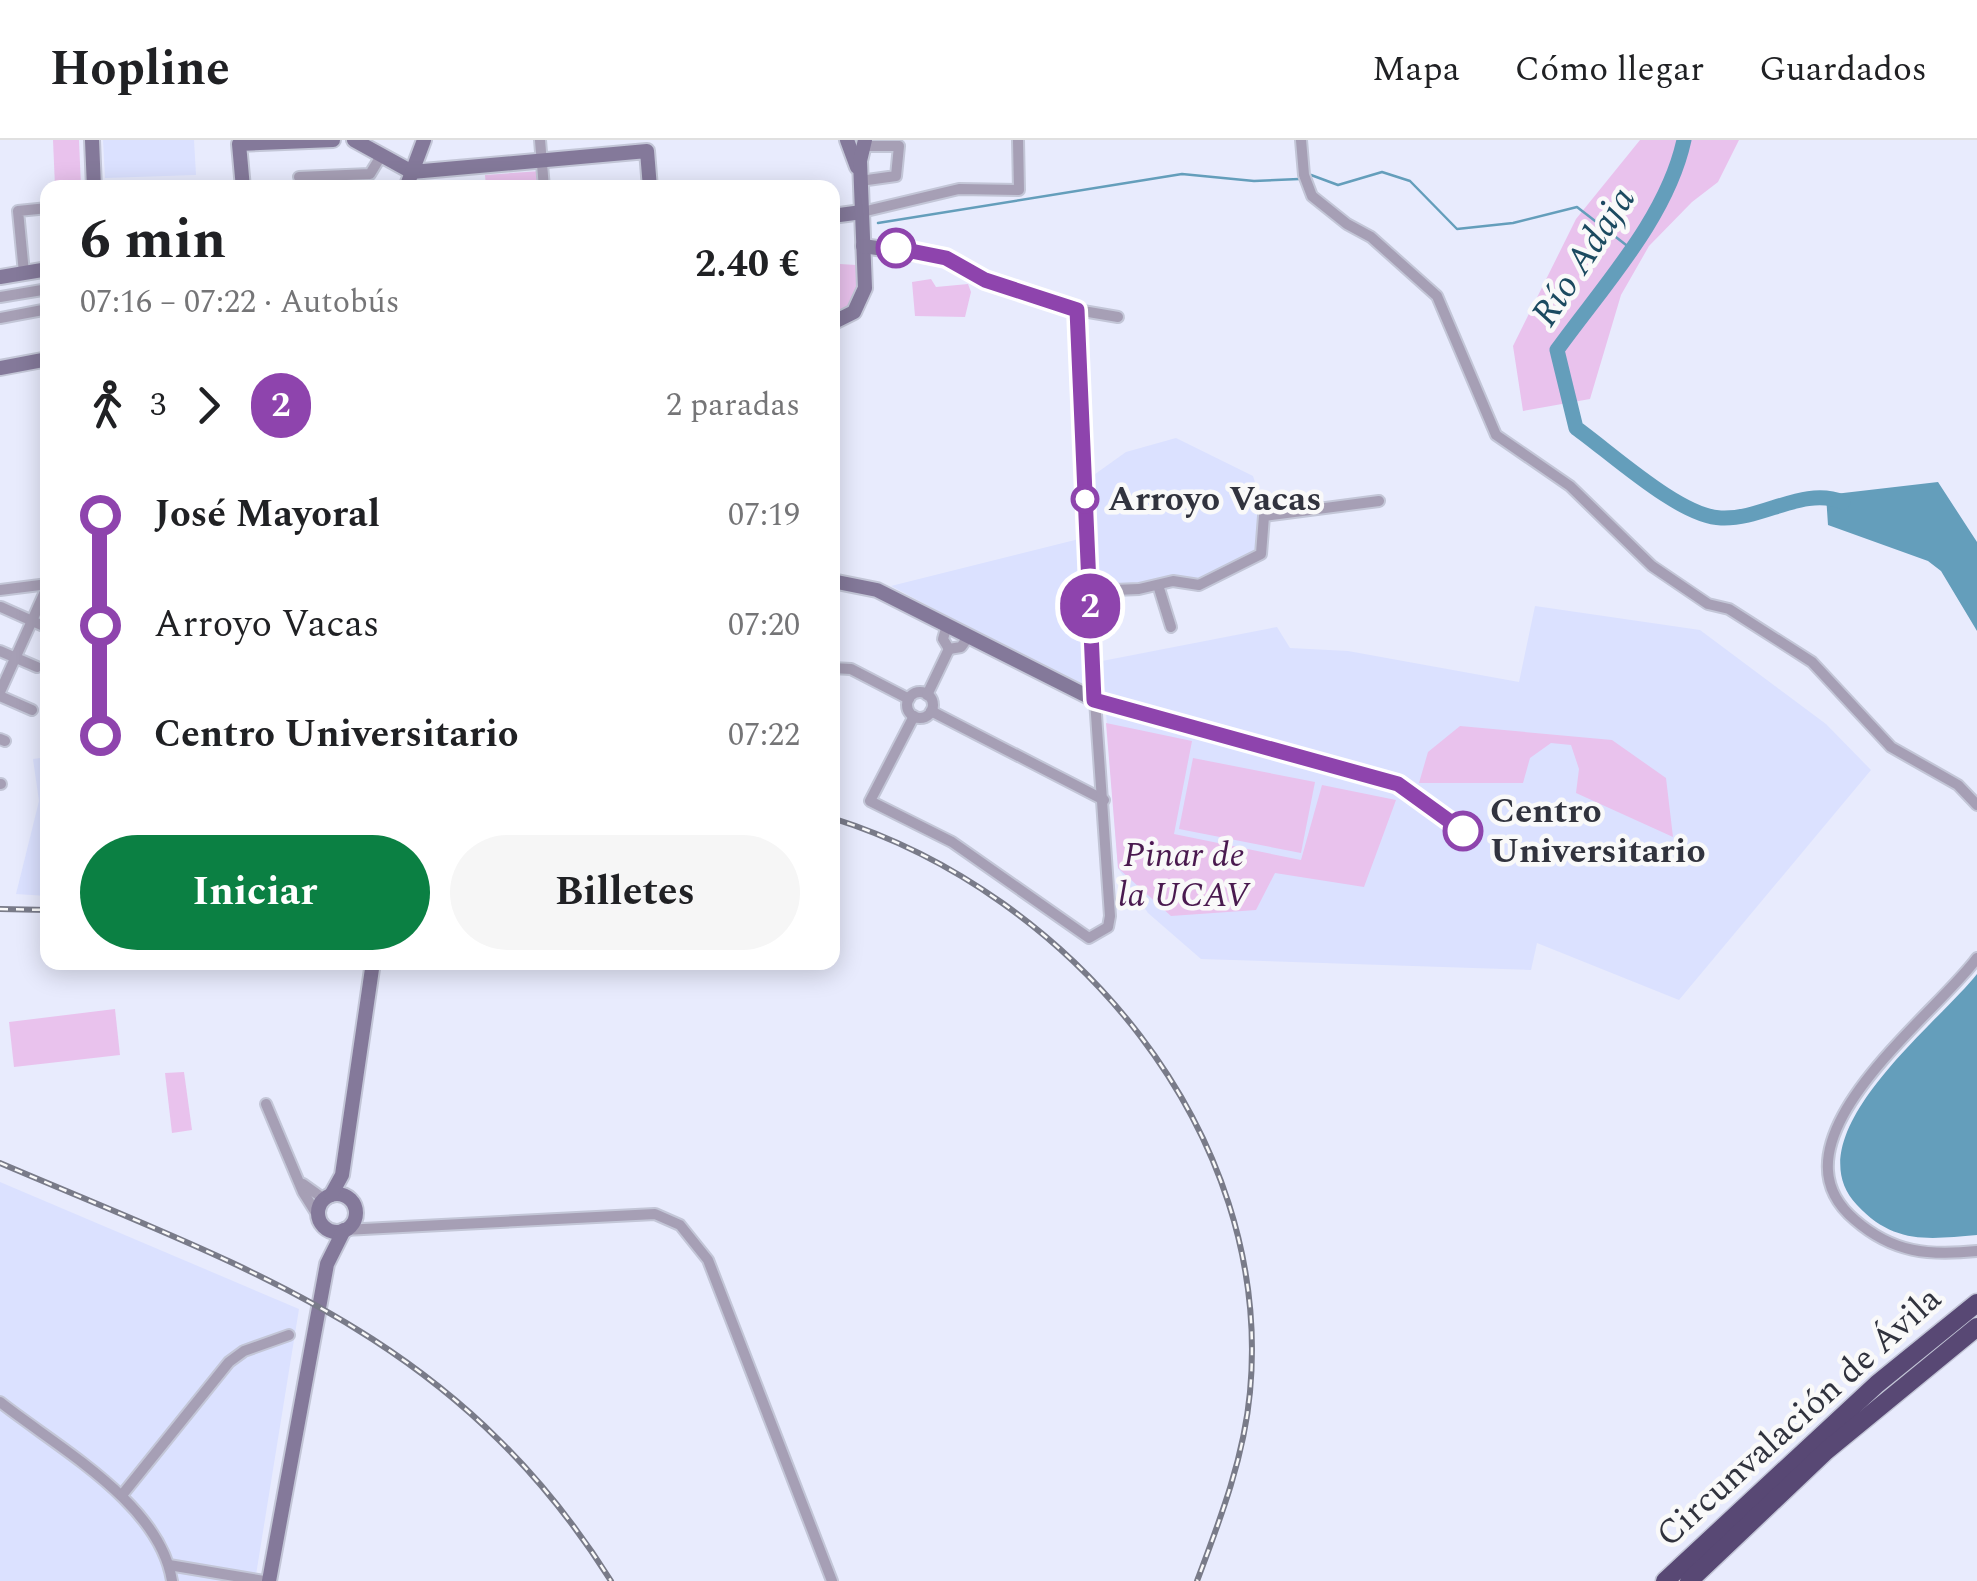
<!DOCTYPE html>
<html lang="es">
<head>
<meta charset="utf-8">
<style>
	body { margin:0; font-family:Spectral,serif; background:#f6f6f6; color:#202124; height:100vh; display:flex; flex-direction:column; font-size:38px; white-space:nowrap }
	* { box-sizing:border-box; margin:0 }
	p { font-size:32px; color:#757577 }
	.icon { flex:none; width:55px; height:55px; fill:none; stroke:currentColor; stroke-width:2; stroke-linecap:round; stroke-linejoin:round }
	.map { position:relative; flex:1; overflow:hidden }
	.drawer { position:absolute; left:40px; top:40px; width:800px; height:790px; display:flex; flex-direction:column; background:#fff; border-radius:20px; box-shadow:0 5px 25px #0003 }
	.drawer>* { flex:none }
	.badge { padding:0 20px; border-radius:32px; font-size:35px; line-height:65px }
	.map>.badge { position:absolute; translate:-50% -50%; box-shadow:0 0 0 5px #fff }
	.legs { display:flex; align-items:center; gap:15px; height:110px; padding:0 40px; font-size:32px }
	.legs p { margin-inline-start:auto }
	.overview { display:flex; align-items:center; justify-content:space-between; height:170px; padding:0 40px }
	h1 { font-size:55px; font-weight:700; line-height:75px }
	.primary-button { display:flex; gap:20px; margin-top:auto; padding:20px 40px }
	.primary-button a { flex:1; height:115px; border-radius:60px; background:#0b8043; color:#fff; font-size:40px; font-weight:700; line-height:115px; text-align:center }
	.primary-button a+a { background:#f6f6f6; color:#202124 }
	ul { padding:0 40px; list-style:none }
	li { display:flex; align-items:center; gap:35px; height:110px; font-size:38px }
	li i { display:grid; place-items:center; width:15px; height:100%; margin:0 12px; background:currentColor }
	li i::after { content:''; width:25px; height:25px; margin:-12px; border:8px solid; border-radius:50%; background:#fff }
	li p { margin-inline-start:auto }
	li:first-child i { background:linear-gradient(#0000 50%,currentColor 0) }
	li:last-child i { background:linear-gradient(currentColor 50%,#0000 0) }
	header { display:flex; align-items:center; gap:60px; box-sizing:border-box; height:140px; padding:0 50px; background:#fff; border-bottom:2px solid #e0e0e0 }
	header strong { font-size:48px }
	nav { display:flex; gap:55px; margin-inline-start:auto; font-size:35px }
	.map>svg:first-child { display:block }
	.built { fill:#dbe1ff }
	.green { fill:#e9c2ed }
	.water { fill:#649ebb }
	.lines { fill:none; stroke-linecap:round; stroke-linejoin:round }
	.stream { stroke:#649ebb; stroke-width:2.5 }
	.river { stroke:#649ebb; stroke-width:15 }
	.street-casing { stroke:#c3c6d7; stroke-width:14 }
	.secondary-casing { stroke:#c3c6d7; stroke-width:18 }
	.highway-casing { stroke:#c3c6d7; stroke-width:21 }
	.street { stroke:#a69fb5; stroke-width:10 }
	.secondary { stroke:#84799a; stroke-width:14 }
	.highway { stroke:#584874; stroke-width:18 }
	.rail-casing { stroke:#797b89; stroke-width:6 }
	.rail { stroke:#f9f9f9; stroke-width:2.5; stroke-dasharray:8; stroke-linecap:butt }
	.line-1-casing { stroke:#fff; stroke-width:22 }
	.line-1 { stroke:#8e44ad; stroke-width:15 }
	.stop-1-dot { fill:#fff; stroke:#8e44ad; stroke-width:5 }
	.labels { text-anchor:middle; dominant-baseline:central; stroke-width:9; stroke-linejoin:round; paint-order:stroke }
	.stop-label { font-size:35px; font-weight:bold; fill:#31333e; stroke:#f9f9f9; text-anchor:start }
	.park-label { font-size:35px; font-style:italic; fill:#4a1a4f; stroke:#f9f9f9 }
	.street-label { font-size:35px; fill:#31333e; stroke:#f9f9f9 }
	.water-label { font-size:38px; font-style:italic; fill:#1b4a60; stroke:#f9f9f9 }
</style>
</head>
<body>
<header>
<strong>Hopline</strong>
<nav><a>Mapa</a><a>Cómo llegar</a><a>Guardados</a></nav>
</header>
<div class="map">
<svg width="1977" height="1441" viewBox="0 0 1977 1441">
	<rect width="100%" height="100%" fill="#e8ebfd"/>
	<g class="built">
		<polygon points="103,0 194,0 196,35 105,38"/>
		<polygon points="1176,298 1253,336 1265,374 1257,411 1198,440 1174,435 1154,443 1099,446 1091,337 1126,312"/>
		<polygon points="1079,399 1089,547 1085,549 891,446"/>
		<polygon points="1535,466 1700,490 1826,584 1871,630 1679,860 1537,803 1531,830 1201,819 1148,773 1118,728 1102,521 1277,487 1290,508 1348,511 1519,542"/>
		<polygon points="47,617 47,756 16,754 39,661 33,619"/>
		<polygon points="0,1042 299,1169 255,1441 0,1441"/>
	</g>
	<g class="green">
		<polygon points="53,0 79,0 81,47 55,47"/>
		<polygon points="1640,0 1739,0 1718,42 1692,62 1649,106 1621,155 1590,259 1523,271 1513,206 1576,79"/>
		<polygon points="541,31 542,47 486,47 485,35"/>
		<polygon points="832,85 840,124 856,125 858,149 849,168 833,173"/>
		<polygon points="931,139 936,147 968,144 971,152 965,177 915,176 912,142"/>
		<polygon points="1106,583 1192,601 1174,694 1301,720 1322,645 1396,660 1364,747 1275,733 1256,770 1171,776 1118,728"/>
		<polygon points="1460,586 1612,600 1666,638 1673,697 1576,653 1579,629 1571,605 1551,603 1530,618 1523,643 1419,643 1428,612"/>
		<polygon points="1193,618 1315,642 1301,713 1179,689"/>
		<polygon points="115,869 120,915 14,927 9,882"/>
		<polygon points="184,932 192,990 172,993 165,933"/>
	</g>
	<g class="water">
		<polygon points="1938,342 1977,402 1977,491 1941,431 1928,421 1828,385 1826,355"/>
		<path d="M1977,834V1095C1929,1099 1894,1105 1857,1065C1791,995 1939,883 1977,834Z"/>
	</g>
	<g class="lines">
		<g class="stream">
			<polyline points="1311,35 1338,45 1382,32 1410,41 1457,89 1513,83 1577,67 1630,108"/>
			<polyline points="878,83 1182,34 1254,41 1299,39"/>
		</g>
		<path class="river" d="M1684,0C1667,78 1603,146 1557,210L1576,288C1610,312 1680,377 1721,378C1763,380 1803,346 1843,362"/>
		<g class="street-casing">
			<g id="street">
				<polyline points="540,0 544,48"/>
				<polyline points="1301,0 1304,35 1312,56 1347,84 1371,97 1437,156 1496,295 1570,346 1652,426 1708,464 1729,469 1812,522 1891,607 1958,645 1977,665"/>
				<polyline points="299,37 370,34 381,16"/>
				<polyline points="860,41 896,36 899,6 864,6"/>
				<polyline points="862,72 959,49 1019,50 1018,0"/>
				<polyline points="24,133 18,71 48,68"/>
				<polyline points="0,157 48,149"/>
				<polyline points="1077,170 1118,177"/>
				<polyline points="0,178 48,169"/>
				<polyline points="1158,445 1171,487"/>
				<polyline points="0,450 48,444"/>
				<polyline points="1089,451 1139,449 1173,441 1199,445 1261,414 1264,376 1379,361"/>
				<polyline points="1,467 48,488"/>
				<polyline points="947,485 943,499 949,509 961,507 969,496"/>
				<polyline points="0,511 37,527"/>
				<polyline points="832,528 851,529 909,559"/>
				<polyline points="0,552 48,445"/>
				<circle cx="920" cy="565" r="13"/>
				<polyline points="927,555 949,509"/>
				<polyline points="0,556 32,570"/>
				<polyline points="931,571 1104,660"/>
				<polyline points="914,576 870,661 952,702 1089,798 1108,787 1110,776 1095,560"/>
				<polyline points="0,599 5,601"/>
				<polyline points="0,644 1,644"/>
				<path d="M1977,818C1934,877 1762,1002 1855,1080C1893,1113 1929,1116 1977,1111"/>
				<polyline points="266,964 303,1052 318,1076"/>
				<polyline points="303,1044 324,1059"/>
				<polyline points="344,1090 655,1074 680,1085 708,1120 832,1441"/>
				<path d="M0,1262C58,1308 160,1363 172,1441"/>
				<polyline points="122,1355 229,1222 244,1211 289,1195"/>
				<polyline points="169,1425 264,1441"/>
			</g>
		</g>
		<g class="secondary-casing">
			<g id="secondary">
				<polyline points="92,0 94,48"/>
				<polyline points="354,0 412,32 647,11 650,48"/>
				<polyline points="847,0 857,27"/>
				<polyline points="243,48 239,4 333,0"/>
				<polyline points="406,48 424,0"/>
				<polyline points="832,76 862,72"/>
				<polyline points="0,137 48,129"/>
				<polyline points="832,183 854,172 865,148 860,21 865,0"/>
				<polyline points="0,228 48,219"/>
				<polyline points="832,441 877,450 1095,560 1077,170 985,140 946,118 863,106"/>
				<circle cx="337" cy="1073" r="19"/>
				<polyline points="331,1055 342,1035 373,822"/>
				<polyline points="269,1441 327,1124 344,1090"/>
			</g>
		</g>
		<g class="highway-casing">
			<g id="highway">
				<polyline points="1665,1441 1877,1244 1977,1163"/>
				<polyline points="1689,1441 1826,1311 1977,1187"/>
			</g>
		</g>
		<use href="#street" class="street"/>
		<use href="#secondary" class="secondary"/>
		<use href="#highway" class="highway"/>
		<g class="rail-casing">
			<g id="rail">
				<path d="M832,678C1072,753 1274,992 1250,1252C1244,1318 1220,1380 1197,1441"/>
				<polyline points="0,769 48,770"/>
				<path d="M0,1023C251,1130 457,1196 611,1441"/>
			</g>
		</g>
		<use href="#rail" class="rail"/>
	</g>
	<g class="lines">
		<g class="line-1-casing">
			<polyline id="line-1" points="896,108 946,118 985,140 1077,170 1094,560 1398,644 1463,691"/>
		</g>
		<use href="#line-1" class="line-1"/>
	</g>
	<g class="stop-1-dot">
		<circle cx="896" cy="108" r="18"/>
		<circle cx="1085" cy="359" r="12"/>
		<circle cx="1463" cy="691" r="18"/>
	</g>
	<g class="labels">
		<g class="stop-label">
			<text x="1108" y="359">Arroyo Vacas</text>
			<text x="1490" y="671">Centro<tspan x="1490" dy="40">Universitario</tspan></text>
		</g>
		<g class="park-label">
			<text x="1184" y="715">Pinar de<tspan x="1184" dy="40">la UCAV</tspan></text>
		</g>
		<g class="street-label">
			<text transform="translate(1799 1277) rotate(-42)">Circunvalación de Ávila</text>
		</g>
		<g class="water-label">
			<text transform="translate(1584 117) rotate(-57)">Río Adaja</text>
		</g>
	</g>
</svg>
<b class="badge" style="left:1090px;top:466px;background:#8e44ad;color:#fff">2</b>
<section class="drawer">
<div class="overview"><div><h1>6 min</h1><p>07:16 – 07:22 · Autobús</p></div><b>2.40 €</b></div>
<div class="legs"><svg class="icon" aria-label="walk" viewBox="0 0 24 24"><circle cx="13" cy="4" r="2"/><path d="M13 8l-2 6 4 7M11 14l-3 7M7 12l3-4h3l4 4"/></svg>3<svg class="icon" aria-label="forward" viewBox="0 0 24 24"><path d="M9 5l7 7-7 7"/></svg><b class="badge" style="background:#8e44ad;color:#fff">2</b><p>2 paradas</p></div>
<ul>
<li><i style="color:#8e44ad"></i><b>José Mayoral</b><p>07:19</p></li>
<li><i style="color:#8e44ad"></i><span>Arroyo Vacas</span><p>07:20</p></li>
<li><i style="color:#8e44ad"></i><b>Centro Universitario</b><p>07:22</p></li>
</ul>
<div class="primary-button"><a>Iniciar</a><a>Billetes</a></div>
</section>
</div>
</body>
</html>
